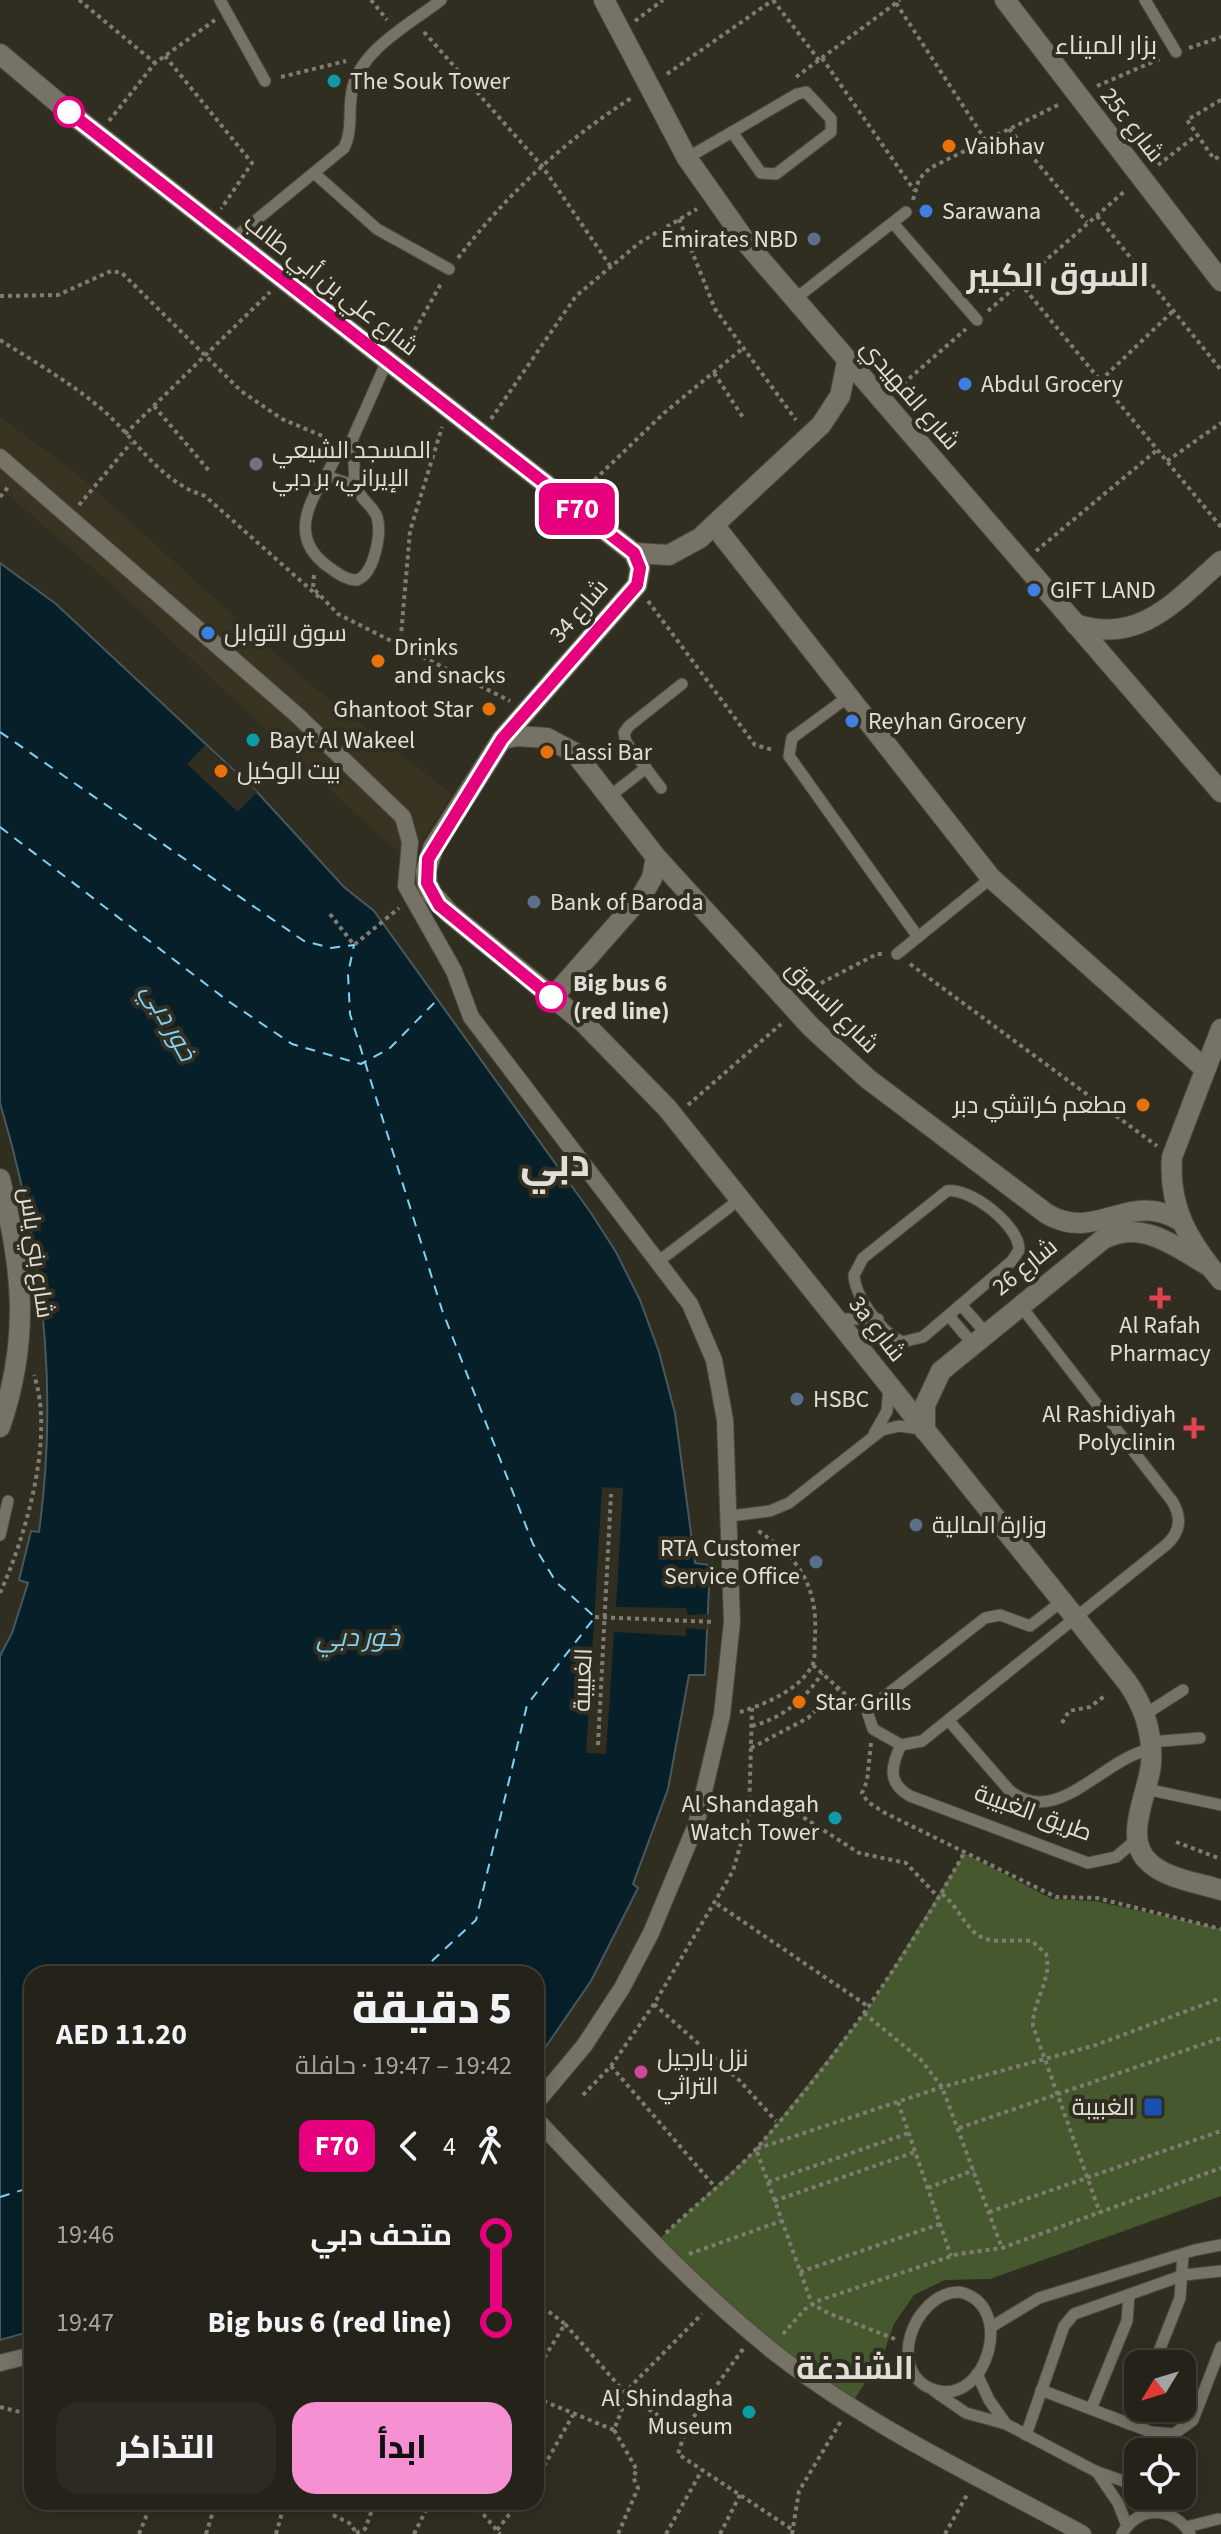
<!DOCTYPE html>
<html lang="ar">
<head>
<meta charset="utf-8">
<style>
	body { margin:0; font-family:"Source Sans 3",Cairo,sans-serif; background:#2c2a22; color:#f1f3f6; direction:rtl; height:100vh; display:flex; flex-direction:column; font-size:30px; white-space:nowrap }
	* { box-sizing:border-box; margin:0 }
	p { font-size:26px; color:#a3a4a2 }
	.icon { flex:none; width:44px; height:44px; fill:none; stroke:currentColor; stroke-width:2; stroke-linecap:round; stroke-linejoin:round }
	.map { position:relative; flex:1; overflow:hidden; direction:ltr }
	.side { position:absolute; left:24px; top:1966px; width:520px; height:544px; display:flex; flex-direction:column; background:#242219; border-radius:24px; box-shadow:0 4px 20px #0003,0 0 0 2px #413f38; direction:rtl }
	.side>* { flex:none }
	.badge { padding:0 16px; border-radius:12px; font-size:28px; line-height:52px }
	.needle { width:52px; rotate:232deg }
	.fabs { position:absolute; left:1124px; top:2350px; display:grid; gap:16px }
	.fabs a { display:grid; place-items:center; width:72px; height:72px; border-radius:16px; background:#242219; box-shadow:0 4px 20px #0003,0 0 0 2px #413f38; font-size:40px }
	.map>.badge { position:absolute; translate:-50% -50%; box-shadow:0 0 0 4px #fff }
	.legs { display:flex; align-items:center; gap:12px; height:88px; padding:0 32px; font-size:26px }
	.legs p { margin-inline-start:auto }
	.head { display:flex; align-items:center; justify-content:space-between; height:136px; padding:0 32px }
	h1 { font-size:44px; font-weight:800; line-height:60px }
	.cta { display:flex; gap:16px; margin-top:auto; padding:16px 32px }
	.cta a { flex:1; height:92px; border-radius:24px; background:#f591d2; color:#111; font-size:32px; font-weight:800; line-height:92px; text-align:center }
	.cta a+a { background:#2c2a22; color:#f1f3f6 }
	ul { padding:0 32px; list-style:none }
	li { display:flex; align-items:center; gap:28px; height:88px; font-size:30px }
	li i { display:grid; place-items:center; width:12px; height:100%; margin:0 10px; background:currentColor }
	li i::after { content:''; width:20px; height:20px; margin:-10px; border:6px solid; border-radius:50%; background:#242219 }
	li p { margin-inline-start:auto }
	li:first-child i { background:linear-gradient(#0000 50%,currentColor 0) }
	li:last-child i { background:linear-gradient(currentColor 50%,#0000 0) }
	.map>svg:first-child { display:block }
	.built { fill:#393422 }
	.green { fill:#45582e }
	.water { fill:#071f29; stroke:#48585d; stroke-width:2 }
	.pier { fill:#302d21 }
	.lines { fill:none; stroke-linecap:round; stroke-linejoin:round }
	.ferry { stroke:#80d1f6; stroke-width:2; stroke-dasharray:10 8; stroke-linecap:butt }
	.service-casing { stroke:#4c493f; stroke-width:13 }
	.pedestrian-casing { stroke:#4c493f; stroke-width:18 }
	.minor-casing { stroke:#4c493f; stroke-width:22 }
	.tertiary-casing { stroke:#4c493f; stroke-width:22 }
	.secondary-casing { stroke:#4c493f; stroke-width:22 }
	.path { stroke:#7f7d73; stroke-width:4; stroke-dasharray:4 4; stroke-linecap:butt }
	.service { stroke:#767265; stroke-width:11 }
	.pedestrian { stroke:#767265; stroke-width:16 }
	.minor { stroke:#767265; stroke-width:20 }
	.tertiary { stroke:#767265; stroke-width:20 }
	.secondary { stroke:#767265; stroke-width:20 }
	.line-1-casing { stroke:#fff; stroke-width:18 }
	.line-1 { stroke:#e6007e; stroke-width:12 }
	.culture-dot { fill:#0f9aa8; stroke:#302d21; stroke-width:3 }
	.stop-1-dot { fill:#fff; stroke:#e6007e; stroke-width:4 }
	.food-dot { fill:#e8710a; stroke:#302d21; stroke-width:3 }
	.shop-dot { fill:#3f7fe0; stroke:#302d21; stroke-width:3 }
	.service-dot { fill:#5c6f8a; stroke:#302d21; stroke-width:3 }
	.worship-dot { fill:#6b7280; stroke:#302d21; stroke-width:3 }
	.health-dot { fill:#e0444e; stroke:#302d21; stroke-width:3 }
	.hotel-dot { fill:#d1479c; stroke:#302d21; stroke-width:3 }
	.transit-dot { fill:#1a4fb4; stroke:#302d21; stroke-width:3 }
	.labels { text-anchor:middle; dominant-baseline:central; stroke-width:8; stroke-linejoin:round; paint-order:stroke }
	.poi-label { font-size:24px; fill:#e0ded7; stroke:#302d21; text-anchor:start }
	.street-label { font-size:24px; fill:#e0ded7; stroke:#302d21 }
	.stop-label { font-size:24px; font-weight:bold; fill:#e0ded7; stroke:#302d21; text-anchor:start }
	.neighbourhood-label { font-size:26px; fill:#e0ded7; stroke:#302d21 }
	.water-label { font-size:26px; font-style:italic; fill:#80d1f6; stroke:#302d21 }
	.district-label { font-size:32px; font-weight:bold; fill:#e0ded7; stroke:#302d21 }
	.town-label { font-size:40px; font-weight:bold; fill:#e0ded7; stroke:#302d21 }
</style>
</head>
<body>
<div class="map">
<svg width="1221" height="2534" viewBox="0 0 1221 2534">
	<rect width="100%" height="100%" fill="#302d21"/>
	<polygon class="built" points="0,417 75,472 306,681 452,794 412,858 386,842 111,584 0,488"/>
	<polygon class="green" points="964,1853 1052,1899 1095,1901 1221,1929 1221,2196 990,2279 945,2280 914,2295 894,2324 883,2355 850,2406 771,2349 655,2243 756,2149 869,2007"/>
	<path class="water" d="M0,563L56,604L257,792L344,887L374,911L591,1213L616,1252L640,1300L659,1352L675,1413L695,1563L710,1565L705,1675H689L668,1789L633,1884L638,1888L591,1981L536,2061V1974H32V2331L0,2340V1656L12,1633L28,1583L19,1580L31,1531L39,1532C59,1387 42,1243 0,1103Z"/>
	<g class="pier">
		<polygon points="205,745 257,792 238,812 187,764"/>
		<polygon points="602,1487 623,1488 616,1607 686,1608 688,1615 709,1614 707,1630 686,1628 686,1636 614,1632 606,1754 586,1753"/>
	</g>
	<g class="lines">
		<g class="ferry">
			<polyline points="0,732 304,941 331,948 354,945 348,974 350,1014 442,1310 533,1544 556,1582 595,1617 527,1705 476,1920 418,1974"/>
			<polyline points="0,827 228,1001 292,1044 361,1064 390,1048 439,998"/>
			<polyline points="0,2197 32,2187"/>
		</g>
		<g class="service-casing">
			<g id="service">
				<polyline points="220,0 265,81"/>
				<polyline points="1145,0 1176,52"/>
				<polygon points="806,92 831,119 831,132 776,174 761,173 732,132 797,94"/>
				<polyline points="687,158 732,132"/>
				<polyline points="314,173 377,229 449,269"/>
				<polyline points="893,223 977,320"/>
				<path d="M232,240L344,148C354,128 347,107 353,86C363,48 412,23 441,0"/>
				<polyline points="795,299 906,212"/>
				<path d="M348,449C358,461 352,472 356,486C359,499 373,505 377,517C382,534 374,574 357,580C346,580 339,574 330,568C292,542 304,509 325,477C333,465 334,453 348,449Z"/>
				<polyline points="348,449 387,361"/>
				<polyline points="326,476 356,486"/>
				<polyline points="848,697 792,738 789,756 918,937"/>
				<polyline points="661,788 626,742 624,733 629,726 682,684"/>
				<polyline points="610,796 646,768"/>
				<polyline points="897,954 991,878"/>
				<path d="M947,1191C970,1187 1020,1226 1019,1250L1012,1261L923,1337L902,1342C882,1333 855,1297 854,1275L863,1258Z"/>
				<polyline points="659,1261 740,1199"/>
				<polyline points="961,1305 986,1333"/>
				<path d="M1020,1305L1172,1501C1182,1517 1181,1532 1166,1545L922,1741L901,1745L873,1729L868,1714L871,1707L985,1618L1000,1615L1030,1626L1061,1602"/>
				<polyline points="949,1316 973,1344"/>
				<polyline points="837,1319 878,1319"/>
				<polyline points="874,1434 887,1411 889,1387"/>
				<polyline points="730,1516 770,1511 789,1503 882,1430 899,1426 921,1429"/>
				<polyline points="0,1535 8,1501"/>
				<polyline points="1144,1715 1183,1690"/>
				<path d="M949,1721L1009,1790C1056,1830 1103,1758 1151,1749"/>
				<polyline points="1150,1742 1200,1738"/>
				<path d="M901,1745C891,1766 887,1783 910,1796L1088,1863L1116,1857L1137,1839"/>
				<polyline points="1146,1789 1221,1805"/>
				<path d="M959,2292C1017,2304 987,2406 935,2390C884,2374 913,2293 959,2292Z"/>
				<polyline points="991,2327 1039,2298 1195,2250 1221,2245"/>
				<polyline points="1154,2364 1180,2298 1183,2254"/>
				<polyline points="977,2374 989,2400 1006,2424"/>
				<polyline points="1041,2390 1151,2432 1174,2434 1193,2420 1221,2347"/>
				<polyline points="934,2391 966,2413 1006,2424 1097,2472 1138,2486"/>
				<polyline points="1091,2409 1127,2321 1129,2295"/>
				<polyline points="1129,2424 1138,2402"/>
				<polyline points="1026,2435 1064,2326 1074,2314 1184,2275 1221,2271"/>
				<polyline points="1097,2472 1118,2503 1127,2526"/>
				<polyline points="1153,2496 1170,2514"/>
				<polyline points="1186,2527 1218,2519"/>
				<path d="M1122,2534C1138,2505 1174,2506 1190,2534"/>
			</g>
		</g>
		<g class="pedestrian-casing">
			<g id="pedestrian">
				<polyline points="0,457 297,715 403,817 410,842 406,886 454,971 471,1017 690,1304 714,1360 725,1420 732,1622 722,1715 696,1825 651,1933 622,1988 584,2046 536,2103"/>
				<path d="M536,2119C614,2201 690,2286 779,2356C872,2428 980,2478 1083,2534"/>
				<polyline points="0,2363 32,2355"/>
			</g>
		</g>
		<g class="minor-casing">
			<g id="minor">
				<polyline points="1005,0 1221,281"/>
				<polyline points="714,525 991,878 1205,1069"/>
				<polyline points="634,553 669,555 700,538 821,425 840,396 847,362"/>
				<path d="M1075,624C1139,646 1177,600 1221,561"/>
				<path d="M502,739L517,736L547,738L575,753L656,857L811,1027L868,1079L1047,1214C1097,1243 1129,1190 1179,1220"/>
				<polyline points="552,998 641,897 652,878 656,857"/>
				<path d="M925,1431V1405L941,1371L1102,1240C1141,1218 1174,1246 1209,1266"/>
			</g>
		</g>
		<g class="tertiary-casing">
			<g id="tertiary">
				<polyline points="604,0 687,158 749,246 1221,792"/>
				<path d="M0,54L69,112L634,553L640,568L637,585L502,739L433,848L426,871L427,883L432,894L449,913L583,1022L667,1108L1127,1682C1144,1706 1153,1734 1151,1764C1148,1795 1121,1840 1151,1864C1168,1879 1200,1883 1221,1890"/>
				<path d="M1221,1029L1172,1157C1168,1208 1189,1242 1221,1280"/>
			</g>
		</g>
		<g class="secondary-casing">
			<path id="secondary" d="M0,1179C23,1267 30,1340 0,1427"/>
		</g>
		<g class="path">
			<polyline points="79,0 155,63"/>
			<polyline points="371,0 387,20"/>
			<polyline points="773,0 819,60"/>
			<polyline points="896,3 986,141"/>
			<polyline points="635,21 663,0"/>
			<polyline points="424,32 542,166 611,267"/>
			<polyline points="1189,48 1221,37"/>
			<polyline points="165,56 252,163 221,209"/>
			<polyline points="822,58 914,190"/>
			<polyline points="667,74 773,0"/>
			<polyline points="281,77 346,61"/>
			<polyline points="796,77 900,0"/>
			<polyline points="1097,86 1162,58"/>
			<polyline points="1221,100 1187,120 1214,159 1221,156"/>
			<polyline points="109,121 155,63 215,20"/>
			<polyline points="1009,129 1087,222"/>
			<polyline points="1158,165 1197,135"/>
			<polyline points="913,200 919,179 930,168 1060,104"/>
			<polyline points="1097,216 1221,370"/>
			<polyline points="679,219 715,309 796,420"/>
			<path d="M458,258C507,194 565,140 633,97"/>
			<polyline points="1020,283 1221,527"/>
			<polyline points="0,296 58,295 111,271 122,273 241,391 282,419 332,440"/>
			<polyline points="988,311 1126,190"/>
			<path d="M0,340C33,361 68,381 98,406C135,436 157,481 205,496L320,598"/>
			<polyline points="403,351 442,282"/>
			<polyline points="714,373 744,419"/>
			<polyline points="1100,381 1173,311"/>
			<polyline points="897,389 966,329"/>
			<polyline points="154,406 211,473"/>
			<polyline points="491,419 576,296 639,243 697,209"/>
			<polyline points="125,434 270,292"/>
			<polyline points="1167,461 1221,423"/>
			<polyline points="583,491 664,413 742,349"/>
			<polyline points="0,497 9,486"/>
			<polyline points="79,505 131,443"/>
			<polyline points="1036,551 1157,450"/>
			<polyline points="314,575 313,588 338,614 510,701"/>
			<polyline points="648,601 755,745 773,750"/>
			<polyline points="400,647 410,531 442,427"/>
			<polyline points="330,914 354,945 399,908"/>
			<polyline points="910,964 1157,1146"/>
			<polyline points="810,995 823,982 877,954 885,954"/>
			<polyline points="688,1105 781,1024"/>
			<path d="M0,1593C26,1536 55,1436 34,1375"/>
			<polyline points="595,1617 714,1622"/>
			<polyline points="813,1665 857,1705"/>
			<path d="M740,1712C765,1704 798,1691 812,1666C816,1659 814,1644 815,1636C818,1585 798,1557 757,1530"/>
			<polyline points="1062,1723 1069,1711 1090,1707 1106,1695"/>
			<path d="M752,1726C782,1718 805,1700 822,1673"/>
			<polyline points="871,1743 867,1781 862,1793 868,1802 885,1813 1056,1897 1097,1898 1221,1929"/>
			<polyline points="598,1745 611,1494"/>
			<polyline points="751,1748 808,1718 838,1688"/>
			<polyline points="750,1804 792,1810 859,1853 906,1863 940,1899"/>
			<polyline points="1176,1842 1221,1859"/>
			<path d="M942,1894C959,1906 966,1933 986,1939C1001,1943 1017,1939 1032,1941L1046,1954C1053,1979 1032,2001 1033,2026L1100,2213"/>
			<polyline points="717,1904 869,2007"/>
			<polyline points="654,2004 739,2080 776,2121"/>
			<polyline points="864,2013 921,2060 942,2087 1002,2248"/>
			<polyline points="611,2066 715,2187"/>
			<polyline points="583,2095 611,2066 654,2004 733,1871 749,1815 752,1708"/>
			<polyline points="898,2102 951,2256"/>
			<polyline points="959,2128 1221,2038"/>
			<polyline points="768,2182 909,2133"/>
			<polyline points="928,2188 974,2170"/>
			<polyline points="774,2201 915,2152"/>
			<polyline points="989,2212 1221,2131"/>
			<path d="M666,2233C695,2205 729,2179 756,2149C836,2059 906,1958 964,1853"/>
			<polyline points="689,2254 781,2221"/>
			<polyline points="800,2272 940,2224"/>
			<polyline points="536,2302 565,2324 536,2371"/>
			<polyline points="565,2324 627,2395 685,2433"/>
			<polyline points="783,2334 805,2309 820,2300 958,2254 1002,2248 1221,2168"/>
			<polyline points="895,2339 828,2313 812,2304 756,2149 942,2087 1096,2045 1221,1998"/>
			<polyline points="743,2349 687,2426 678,2454 793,2530"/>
			<polyline points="536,2398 614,2430 631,2386 702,2314"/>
			<polyline points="0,2407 32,2415"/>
			<polyline points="614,2430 637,2470 633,2477 638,2488 618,2534"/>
			<polyline points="536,2480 573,2415"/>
			<polyline points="473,2502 500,2534"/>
			<polyline points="333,2515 351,2524 356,2533"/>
			<polyline points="497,2530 519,2502"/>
			<polyline points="356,2533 365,2529 375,2502"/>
			<polyline points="139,2534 152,2502"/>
			<polyline points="206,2534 216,2502"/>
			<polyline points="276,2534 285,2502"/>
			<polyline points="414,2534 430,2502"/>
			<polyline points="666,2534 702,2470"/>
			<polyline points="720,2534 740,2495"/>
			<polyline points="792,2534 799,2491 841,2421"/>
			<polyline points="945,2534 968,2493"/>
		</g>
		<use href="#service" class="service"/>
		<use href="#pedestrian" class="pedestrian"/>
		<use href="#minor" class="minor"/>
		<use href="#tertiary" class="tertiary"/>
		<use href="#secondary" class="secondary"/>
	</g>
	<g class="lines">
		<g class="line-1-casing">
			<polyline id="line-1" points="69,112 634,553 640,568 637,585 502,739 428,859 427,883 439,905 551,997"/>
		</g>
		<use href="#line-1" class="line-1"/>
	</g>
	<g class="culture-dot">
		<circle cx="334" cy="81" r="8"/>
		<circle cx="253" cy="740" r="8"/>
		<circle cx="835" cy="1818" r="8"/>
		<circle cx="749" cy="2412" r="8"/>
	</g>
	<g class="stop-1-dot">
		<circle cx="69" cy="112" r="14"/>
		<circle cx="551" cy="997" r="14"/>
	</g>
	<g class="food-dot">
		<circle cx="949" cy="146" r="8"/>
		<circle cx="378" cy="661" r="8"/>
		<circle cx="489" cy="709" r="8"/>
		<circle cx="547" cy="752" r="8"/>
		<circle cx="221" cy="771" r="8"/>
		<circle cx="1143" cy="1105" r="8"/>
		<circle cx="799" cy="1702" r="8"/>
	</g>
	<g class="shop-dot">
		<circle cx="926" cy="211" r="8"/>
		<circle cx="965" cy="384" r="8"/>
		<circle cx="1034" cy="590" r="8"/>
		<circle cx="208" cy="633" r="8"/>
		<circle cx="852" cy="721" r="8"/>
	</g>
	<g class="service-dot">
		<circle cx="814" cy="239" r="8"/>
		<circle cx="534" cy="902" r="8"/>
		<circle cx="797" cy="1399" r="8"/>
		<circle cx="916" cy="1525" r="8"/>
		<circle cx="816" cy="1562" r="8"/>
	</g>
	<circle class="worship-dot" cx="256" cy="464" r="8"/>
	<g class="health-dot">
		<path d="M1156 1286h8v8h8v8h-8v8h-8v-8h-8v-8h8z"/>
		<path d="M1190 1416h8v8h8v8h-8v8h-8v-8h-8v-8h8z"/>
	</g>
	<circle class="hotel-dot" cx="641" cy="2072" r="8"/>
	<rect class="transit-dot" x="1143" y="2097" width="20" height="20" rx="4"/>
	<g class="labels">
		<g class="poi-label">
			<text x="350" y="81">The Souk Tower</text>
			<text x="965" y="146">Vaibhav</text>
			<text x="942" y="211">Sarawana</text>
			<text x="798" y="239" text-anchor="end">Emirates NBD</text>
			<text x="981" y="384">Abdul Grocery</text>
			<text x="272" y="450">المسجد الشيعي<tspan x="272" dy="28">الإيراني، بر دبي</tspan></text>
			<text x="1050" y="590">GIFT LAND</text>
			<text x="224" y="633">سوق التوابل</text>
			<text x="394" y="647">Drinks<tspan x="394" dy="28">and snacks</tspan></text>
			<text x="473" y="709" text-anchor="end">Ghantoot Star</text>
			<text x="868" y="721">Reyhan Grocery</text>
			<text x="269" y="740">Bayt Al Wakeel</text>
			<text x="563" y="752">Lassi Bar</text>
			<text x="237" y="771">بيت الوكيل</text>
			<text x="550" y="902">Bank of Baroda</text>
			<text x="1127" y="1105" text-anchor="end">مطعم كراتشي دبر</text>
			<text x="1160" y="1325" text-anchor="middle">Al Rafah<tspan x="1160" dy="28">Pharmacy</tspan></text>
			<text x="813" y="1399">HSBC</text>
			<text x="1176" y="1414" text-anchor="end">Al Rashidiyah<tspan x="1176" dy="28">Polyclinin</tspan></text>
			<text x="932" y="1525">وزارة المالية</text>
			<text x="800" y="1548" text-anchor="end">RTA Customer<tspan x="800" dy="28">Service Office</tspan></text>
			<text x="815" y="1702">Star Grills</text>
			<text x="819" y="1804" text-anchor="end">Al Shandagah<tspan x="819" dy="28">Watch Tower</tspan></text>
			<text x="657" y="2058">نزل بارجيل<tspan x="657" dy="28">التراثي</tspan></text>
			<text x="1135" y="2107" text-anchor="end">الغبيبة</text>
			<text x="733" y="2398" text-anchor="end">Al Shindagha<tspan x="733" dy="28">Museum</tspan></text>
		</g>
		<g class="street-label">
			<text transform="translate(1132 125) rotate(52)">25c شارع</text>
			<text transform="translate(331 285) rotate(38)">شارع علي بن أبي طالب</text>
			<text transform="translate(910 395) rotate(49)">شارع الفهيدي</text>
			<text transform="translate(579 611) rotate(-49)">شارع 34</text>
			<text transform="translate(832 1007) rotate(45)">شارع السوق</text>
			<text transform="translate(36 1253) rotate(82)">شارع بني ياس</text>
			<text transform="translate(1025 1267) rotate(-39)">شارع 26</text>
			<text transform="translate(877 1329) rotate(52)">3a شارع</text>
			<text transform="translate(583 1680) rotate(-88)">الغبيبة</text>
			<text transform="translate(1033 1813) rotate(20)">طريق الغبيبة</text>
		</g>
		<g class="stop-label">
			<text x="573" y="983">Big bus 6<tspan x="573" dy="28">(red line)</tspan></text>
		</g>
		<g class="neighbourhood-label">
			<text x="1106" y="45">بزار الميناء</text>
		</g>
		<g class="water-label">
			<text transform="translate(169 1022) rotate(61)">خور دبي</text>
			<text x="358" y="1637">خور دبي</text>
		</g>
		<g class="district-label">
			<text x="1058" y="276">السوق الكبير</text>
			<text x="855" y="2369">الشندغة</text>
		</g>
		<g class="town-label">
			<text x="555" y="1163">دبي</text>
		</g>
	</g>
</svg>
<div class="fabs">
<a><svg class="needle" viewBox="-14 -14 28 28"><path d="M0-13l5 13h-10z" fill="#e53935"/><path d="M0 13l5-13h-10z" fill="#a3a4a2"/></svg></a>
<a><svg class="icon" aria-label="locate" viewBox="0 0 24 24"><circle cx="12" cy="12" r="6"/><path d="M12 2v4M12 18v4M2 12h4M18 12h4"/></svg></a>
</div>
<b class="badge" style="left:577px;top:509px;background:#e6007e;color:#fff">F70</b>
<section class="side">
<div class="head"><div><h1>5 دقيقة</h1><p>19:42 – 19:47 · حافلة</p></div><b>AED 11.20</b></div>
<div class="legs"><svg class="icon" aria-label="walk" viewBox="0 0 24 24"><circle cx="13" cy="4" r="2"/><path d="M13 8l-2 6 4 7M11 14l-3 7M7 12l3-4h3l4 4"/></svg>4<svg class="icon" aria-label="back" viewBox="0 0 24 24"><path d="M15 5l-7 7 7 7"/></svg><b class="badge" style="background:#e6007e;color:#fff">F70</b></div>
<ul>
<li><i style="color:#e6007e"></i><b>متحف دبي</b><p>19:46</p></li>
<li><i style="color:#e6007e"></i><b>Big bus 6 (red line)</b><p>19:47</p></li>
</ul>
<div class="cta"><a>ابدأ</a><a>التذاكر</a></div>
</section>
</div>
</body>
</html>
